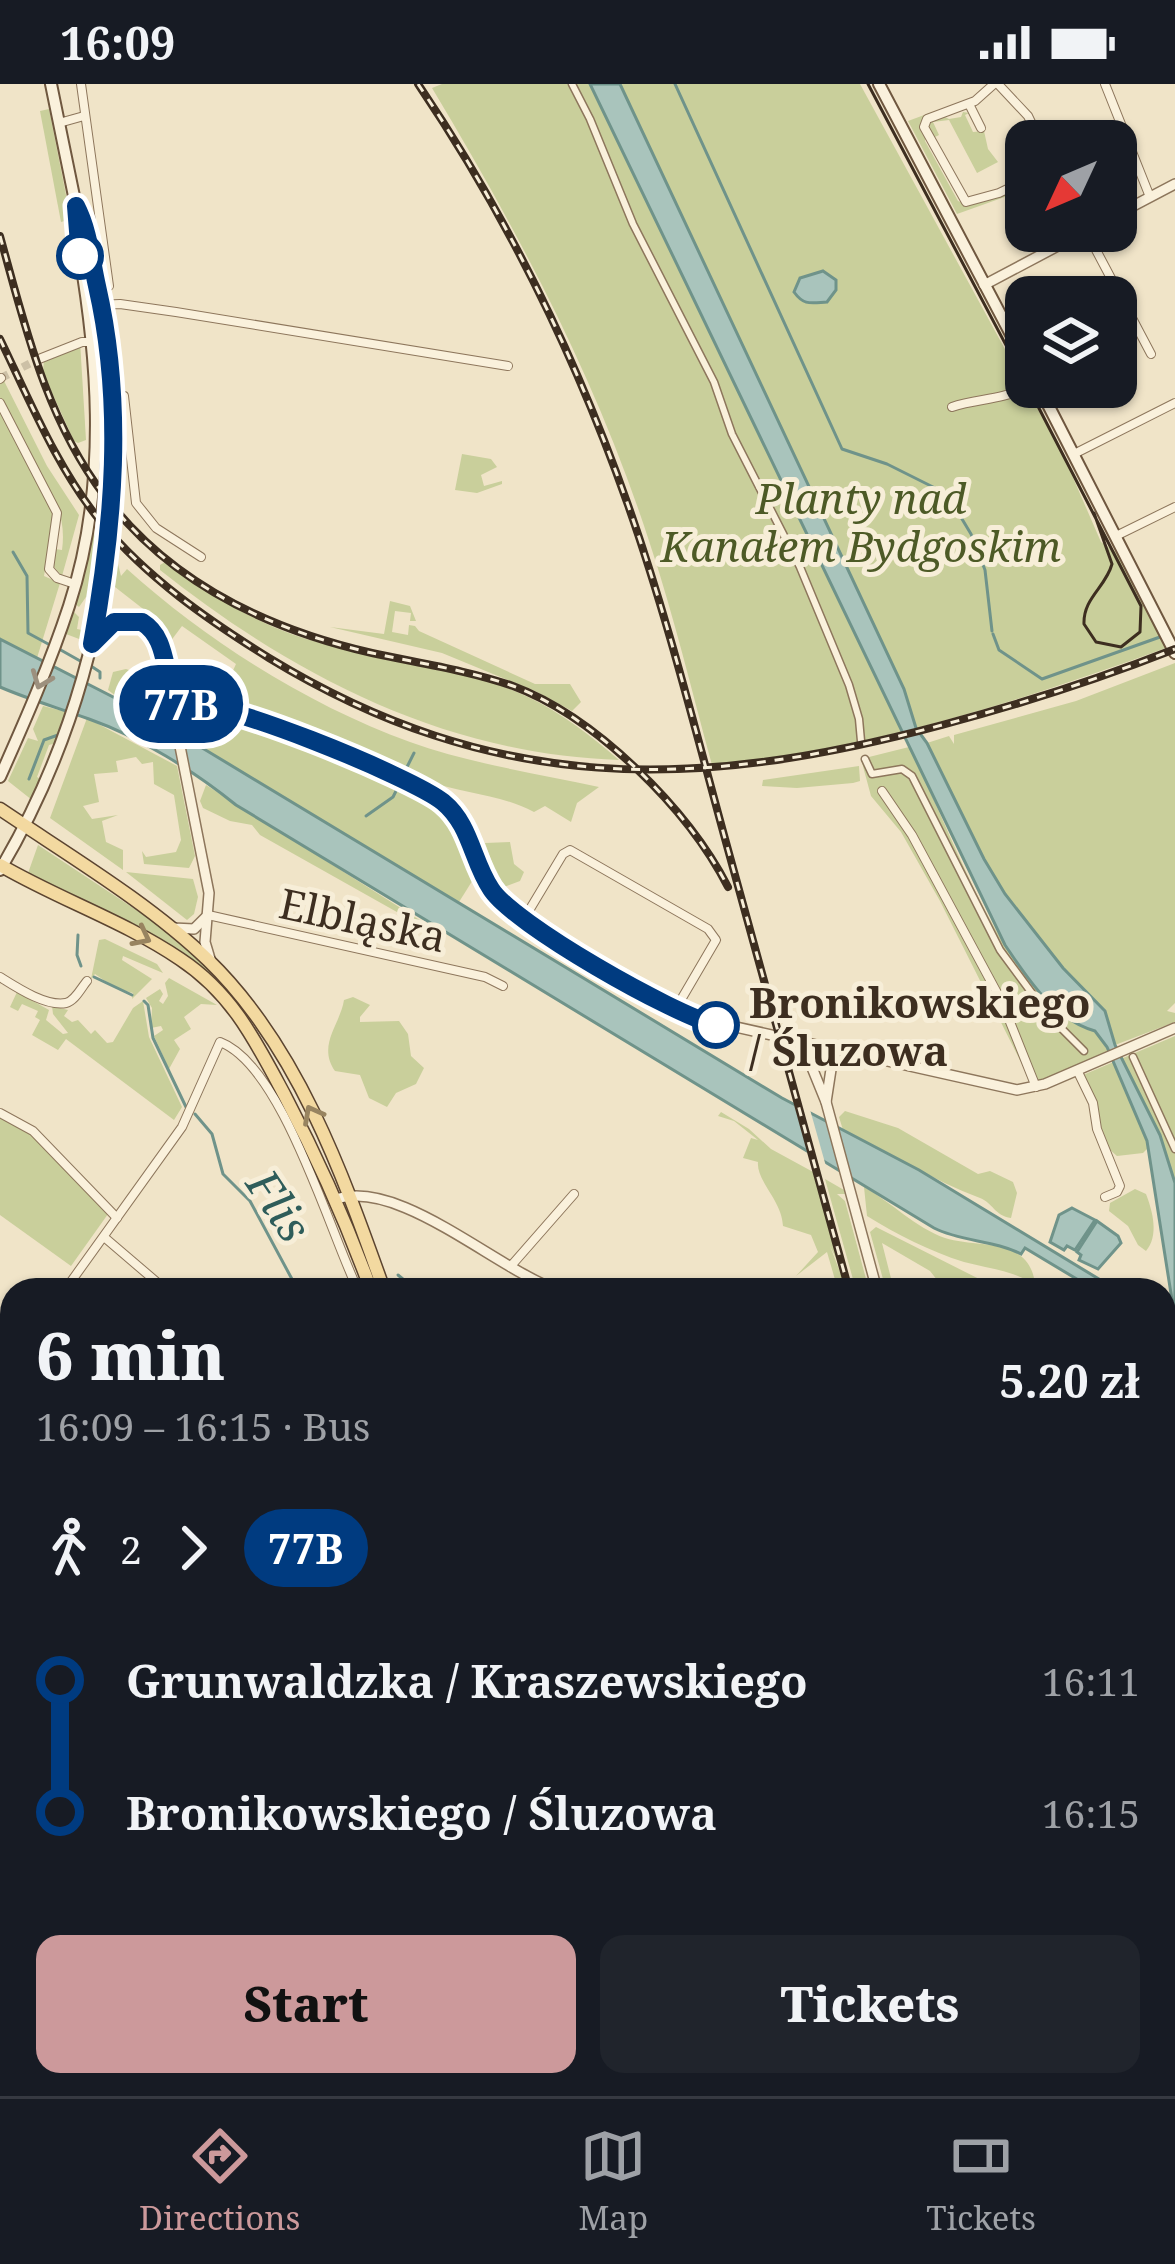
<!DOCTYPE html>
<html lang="en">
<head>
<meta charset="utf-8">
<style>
	body { margin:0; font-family:"Noto Serif",serif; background:#20242c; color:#f1f3f6; height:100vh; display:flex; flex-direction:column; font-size:45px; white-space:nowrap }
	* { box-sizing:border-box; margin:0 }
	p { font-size:39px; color:#9ea1a6 }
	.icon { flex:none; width:66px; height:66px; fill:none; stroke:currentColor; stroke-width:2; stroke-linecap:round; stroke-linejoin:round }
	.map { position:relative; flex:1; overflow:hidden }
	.sheet { position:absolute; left:0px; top:1194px; width:1176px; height:819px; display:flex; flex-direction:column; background:#171b24; border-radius:36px 36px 0 0; box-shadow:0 3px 9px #0004 }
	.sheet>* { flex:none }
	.badge { padding:0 24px; border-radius:39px; font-size:42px; line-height:78px }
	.needle { width:78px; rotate:226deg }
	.tools { position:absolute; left:1005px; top:36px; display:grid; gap:24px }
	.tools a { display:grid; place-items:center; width:132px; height:132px; border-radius:24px; background:#171b24; box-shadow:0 3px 9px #0004; font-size:60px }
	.map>.badge { position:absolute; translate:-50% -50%; box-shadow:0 0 0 6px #fff }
	.legs { display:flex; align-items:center; gap:18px; height:132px; padding:0 36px; font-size:39px }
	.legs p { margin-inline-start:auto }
	.headline { display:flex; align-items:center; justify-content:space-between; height:204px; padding:0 36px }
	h1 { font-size:66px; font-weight:800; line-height:90px }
	.primary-button { display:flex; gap:24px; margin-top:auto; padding:24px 36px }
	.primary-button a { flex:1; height:138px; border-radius:24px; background:#cc999b; color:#111; font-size:48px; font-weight:800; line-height:138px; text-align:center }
	.primary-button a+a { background:#20242c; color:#f1f3f6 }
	ul { padding:0 36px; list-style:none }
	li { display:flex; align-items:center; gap:42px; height:132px; font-size:45px }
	li i { display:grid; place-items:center; width:18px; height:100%; margin:0 15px; background:currentColor }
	li i::after { content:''; width:30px; height:30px; margin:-15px; border:9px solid; border-radius:50%; background:#171b24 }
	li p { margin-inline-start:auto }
	li:first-child i { background:linear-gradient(#0000 50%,currentColor 0) }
	li:last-child i { background:linear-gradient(currentColor 50%,#0000 0) }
	.status { display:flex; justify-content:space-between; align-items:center; height:84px; padding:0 60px; background:#171b24; direction:ltr }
	.status svg { height:33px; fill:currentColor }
	.tabs { display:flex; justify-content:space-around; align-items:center; height:168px; border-top:3px solid #363941; background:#171b24; font-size:33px; color:#9ea1a6 }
	.tabs a { display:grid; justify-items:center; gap:6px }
	.tabs .current { color:#cc999b }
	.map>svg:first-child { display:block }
	.green { fill:#c9cf9b }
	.water { fill:#a9c4bc; stroke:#6f938a; stroke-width:3 }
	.pier { fill:#f0e4c8 }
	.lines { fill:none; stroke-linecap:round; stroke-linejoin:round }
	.stream { stroke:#6f938a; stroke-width:3 }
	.minor-tunnel { stroke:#ccc0a6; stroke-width:8; stroke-dasharray:8 4; stroke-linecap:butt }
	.pedestrian-casing { stroke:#8d765c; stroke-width:9 }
	.minor-casing { stroke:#8d765c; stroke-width:10 }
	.tertiary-casing { stroke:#8d765c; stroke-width:12 }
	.secondary-casing { stroke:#6f573f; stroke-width:14 }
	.primary-casing { stroke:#5b4430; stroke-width:15 }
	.pedestrian { stroke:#faf1dc; stroke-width:6 }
	.minor { stroke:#faf1dc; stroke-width:8 }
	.tertiary { stroke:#faf1dc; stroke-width:9 }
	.secondary { stroke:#faf1dc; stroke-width:10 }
	.primary { stroke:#f3d9a0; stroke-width:12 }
	.tram { stroke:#3d2e20; stroke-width:3 }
	.rail-casing { stroke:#3d2e20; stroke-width:8 }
	.rail { stroke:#f7eed8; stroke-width:3; stroke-dasharray:9; stroke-linecap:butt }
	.oneway { stroke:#9c907e }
	.oneway2 { stroke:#988460 }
	.line-1-casing { stroke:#fff; stroke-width:27 }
	.line-1 { stroke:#003b80; stroke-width:18 }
	.stop-1-dot { fill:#fff; stroke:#003b80; stroke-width:6 }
	.labels { text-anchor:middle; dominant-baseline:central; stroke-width:10; stroke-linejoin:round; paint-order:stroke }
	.park-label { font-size:42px; font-style:italic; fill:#4d5a26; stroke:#f7eed8 }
	.street-label { font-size:42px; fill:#3d2e20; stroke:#f7eed8 }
	.stop-label { font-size:42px; font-weight:bold; fill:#3d2e20; stroke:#f7eed8; text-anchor:start }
	.water-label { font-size:45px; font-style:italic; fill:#2f5d5a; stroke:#f7eed8 }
</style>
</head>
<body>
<div class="status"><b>16:09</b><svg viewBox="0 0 49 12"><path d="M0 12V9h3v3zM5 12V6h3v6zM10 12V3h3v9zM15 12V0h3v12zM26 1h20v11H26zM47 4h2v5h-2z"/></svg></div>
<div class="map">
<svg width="1175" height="2012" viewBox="0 0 1175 2012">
	<rect width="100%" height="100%" fill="#f0e4c8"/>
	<g class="green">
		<path d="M442,0H860L1064,373L1101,458L1117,469L1166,564C1018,618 869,666 712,681C692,608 674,532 650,460C598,298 519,149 432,4Z"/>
		<polygon points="49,25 68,121 68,136 61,138 40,27"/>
		<polygon points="935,27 927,32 925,57 958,117 970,121 1017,102 1019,108 957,130 908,37"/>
		<polygon points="963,28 969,29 965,31 973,48 984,47 988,65 998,78 977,89 949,36 933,38 939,51 933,54 927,41 943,32 949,35 961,33"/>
		<polygon points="97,235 108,321 108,404 99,393 102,322"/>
		<polygon points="80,257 86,356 78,359 74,357 43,289 44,274"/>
		<path d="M0,289L47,382L79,431L62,492L53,482L55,465L62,466C66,437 57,418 42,393L54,431L44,492L60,499L37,574L0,555Z"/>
		<polygon points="462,370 491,375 497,383 481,391 484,402 502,397 502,400 477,409 455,406"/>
		<polygon points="92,449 103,461 87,558 66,550 74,528 79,533 77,545 82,546 91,516 86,513 79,523 74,519"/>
		<path d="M117,476L121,492L127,485C207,557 308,621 410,658C471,680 536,689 599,703L577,719L571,738L545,722L534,728C500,710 464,710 428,697C352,671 279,638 202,613C207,598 214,593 230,593L236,580L182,542L170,558L156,535L115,503Z"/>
		<path d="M165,478C206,507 246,534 294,551C370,577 456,578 528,613C562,629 591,652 619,676C445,670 295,593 160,486V481Z"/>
		<polygon points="390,517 410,522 416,537 410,537 411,529 395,527 392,548 408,551 409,541 415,542 419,547 535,600 570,600 581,618 572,627 537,608 442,569 330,543 384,550"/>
		<polygon points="1175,579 1175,919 1167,927 1175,929 1175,938 1115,961 1105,927 1063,884 1005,810 984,775 927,659 949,652 954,660 954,651 1076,617"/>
		<polygon points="126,585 152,594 163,618 163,634 145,634 108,606 113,588"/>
		<polygon points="43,622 67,628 56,659 49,661 37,693 42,696 32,716 8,697 28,654 38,657 33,645"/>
		<polygon points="197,626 278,651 419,707 453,736 476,791 459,818 187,658 183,637 187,630"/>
		<polygon points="87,634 177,682 195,772 189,784 144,780 142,767 146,773 176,768 181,756 174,711 154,700 153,678 142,680 136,673 116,677 118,688 94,690 99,718 83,722 92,735 118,731 102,737 106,758 123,766 123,786 50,734"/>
		<path d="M909,663C949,738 1007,923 1095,947L1110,970L1034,1004L940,817L901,748L871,712L861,675Z"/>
		<polygon points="859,682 860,697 853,699 797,704 762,702 763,696"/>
		<polygon points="206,701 445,852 436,850 260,751 252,741 230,737 203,724 200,717"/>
		<polygon points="510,758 514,780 524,788 520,797 501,804 485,759"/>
		<polygon points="38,761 165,845 209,883 243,924 206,888 27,792"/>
		<polygon points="126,788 193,795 198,813 194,830 187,836"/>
		<polygon points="105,855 157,880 163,889 123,872 122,876 152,895 132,915 133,909 115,904 95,890 91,895 99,856"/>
		<polygon points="169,894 217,921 201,920 184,933 191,945 174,956 180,965 169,985 154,952 163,946 161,942 151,944 152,924 146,914 160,905 163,910 159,917 163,920 168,912 165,899"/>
		<polygon points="17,908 49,926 46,936 63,950 68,949 53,930 52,922 68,926 64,932 72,938 78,936 91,950 95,946 107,959 113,958 133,924 143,917 149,953 182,1023 174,1036 66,955 58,966 32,951 40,936 35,933 38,927 22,920 18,927 10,923"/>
		<path d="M353,913L370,921L360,933V938L399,937L408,950L411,972L424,984L416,1000L396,1009L387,1023L369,1014L360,991L335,987C317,961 340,941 344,916Z"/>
		<polygon points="1175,952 1175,1099 1160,1052 1143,1069 1117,1072 1109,1065 1083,991"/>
		<path d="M845,1027L898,1044L978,1090L990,1087L1013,1098L1017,1109L1011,1134C995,1132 993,1119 980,1114C933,1097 889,1067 843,1046L839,1033Z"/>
		<path d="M721,1028L749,1045L771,1065L815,1089L841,1185L830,1162L847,1206H838L827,1168L796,1192L818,1168L811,1151L783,1142C782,1116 756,1097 758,1078L743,1074L751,1054L758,1056L734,1037L718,1032Z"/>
		<polygon points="0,1032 33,1051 108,1130 71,1182 0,1131"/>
		<polygon points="825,1095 844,1106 845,1110 837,1110 845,1117 869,1206 856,1206"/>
		<path d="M864,1103C891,1118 916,1144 945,1154C976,1164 1025,1153 1034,1194L1029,1197C1009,1186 986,1184 964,1178C929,1167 898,1151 867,1132Z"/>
		<path d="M1135,1105L1146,1110C1153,1128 1159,1152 1146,1167L1138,1161L1128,1142L1109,1127L1110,1119Z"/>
		<polygon points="876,1143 1001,1206 945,1206 930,1187 882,1159 894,1206 886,1206 870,1148"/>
		<polygon points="1164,1464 1175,1464 1175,1692 1164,1691 1164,1594 1168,1592 1164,1573"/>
		<polygon points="1164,1921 1175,1928 1175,2012 1079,2012 1076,2001 1164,2001"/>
		<polygon points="1041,2001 1044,2012 694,2012 692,2007"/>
	</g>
	<g class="water">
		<path d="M590,0H620L904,605L916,644L927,659L984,775L1005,810L1063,884L1105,927L1115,961L1160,1051L1175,1099V1301L1164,1289V1220L1172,1216L1147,1057L1107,963L1095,947C1053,935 1028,895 1005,861Z"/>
		<path d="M823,187L836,196V206L827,218C811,219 804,222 794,208L800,194Z"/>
		<path d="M0,555L115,614L155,645L199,662L782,1014L919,1086L1117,1206H1095L1025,1164L1021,1170C994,1156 962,1158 934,1144L236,721C194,687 140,653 89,635C59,624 30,616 0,603Z"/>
		<polygon points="1072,1124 1095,1136 1075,1166 1067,1162 1064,1166 1050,1158 1059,1131"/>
		<polygon points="1097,1137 1118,1152 1121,1159 1098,1185 1079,1176 1081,1171 1077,1168"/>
	</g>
	<polygon class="pier" points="792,1012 809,1022 827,1086 809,1074"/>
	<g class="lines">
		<g class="stream">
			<polyline points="675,0 842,365 887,380 947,410 971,450 985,486 992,547"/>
			<polyline points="13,468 27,492 28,549 50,561"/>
			<polyline points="993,550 999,566 1042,595 1160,553"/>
			<polyline points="59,565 82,578"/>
			<polyline points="91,582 100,588 100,594"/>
			<polyline points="406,685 414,669"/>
			<polyline points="29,695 44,656 58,651"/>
			<polyline points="366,732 393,713 398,703"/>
			<polyline points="78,851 77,871 81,882"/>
			<polyline points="94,893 132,911"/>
			<polyline points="144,917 148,921 153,954 186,1023"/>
			<polyline points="195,1030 212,1050 223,1090 250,1117 293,1197 302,1201 348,1202"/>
			<polyline points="398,1191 416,1206"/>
			<polyline points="1164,1919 1175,1925"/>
		</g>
		<polyline class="minor-tunnel" points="1,294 39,275"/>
		<g class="pedestrian-casing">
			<g id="pedestrian">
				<polyline points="572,0 590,35 633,140 714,298 732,350 800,483 849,601 859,635 861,657"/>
				<polyline points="865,675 872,690 902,685 912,692 1000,866 1048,931 1084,967"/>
				<polyline points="1133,973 1175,1065"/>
			</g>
		</g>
		<g class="minor-casing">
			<g id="minor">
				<polyline points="81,0 109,202"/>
				<polyline points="994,0 975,17 927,35 924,43 966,118 999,109 1026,96"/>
				<polyline points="998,0 1028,32 1040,57"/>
				<polyline points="1105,0 1150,113"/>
				<polyline points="969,20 981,44"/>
				<polyline points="59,39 84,32"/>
				<polyline points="1086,147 1151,270"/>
				<polyline points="97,221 120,220 176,228 508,282"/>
				<polyline points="39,275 82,258 94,258"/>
				<polyline points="0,295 1,294"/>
				<polyline points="112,312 124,312 136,419 156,444 201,473"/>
				<polyline points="0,319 57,429 49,485 57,494 75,500"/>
				<path d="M952,323C978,314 1000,317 1026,303"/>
				<polyline points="1074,370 1175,319"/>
				<polyline points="1116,452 1175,423"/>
				<polyline points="882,707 912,751 1002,918 1036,1003"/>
				<polyline points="208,831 485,893 503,902"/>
				<polyline points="524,835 563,770 570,766 708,845 716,856 675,926"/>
				<path d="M0,893C16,903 46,923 66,919C75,917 81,904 87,897"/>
				<polyline points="1077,986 1093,1019 1097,1045 1120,1102 1117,1108 1105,1113"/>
				<polyline points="0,1029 33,1047 117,1134"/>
				<polyline points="104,1153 166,1206"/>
				<polyline points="510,1183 574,1110"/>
				<path d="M65,1206L182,1043L220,958C282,981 329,1146 358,1206"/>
				<polyline points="0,1280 12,1270"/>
				<polyline points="1164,1382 1175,1404"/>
				<polyline points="7,1385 12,1379"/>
				<polyline points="0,1493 12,1486"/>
				<polyline points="0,1576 12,1595"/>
				<polyline points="1164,1723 1175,1724"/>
				<polyline points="0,1730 12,1748"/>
				<polyline points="0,1766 12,1758"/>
				<polyline points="0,1910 12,1902"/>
				<polyline points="274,2001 282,2012"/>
				<polyline points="47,2012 63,2001"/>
				<polyline points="526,2012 527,2001"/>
			</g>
		</g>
		<g class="tertiary-casing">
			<g id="tertiary">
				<polyline points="1116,131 1175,100"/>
				<polyline points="984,201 1086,147"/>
				<polyline points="173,844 194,845 208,831"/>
				<polyline points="211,878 205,858 209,809 175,637 178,624 187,618 267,640 400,693 432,710 463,742 488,801 506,823 687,932 1017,1006 1045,1000 1175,944"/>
				<polyline points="802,959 826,1018 877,1206"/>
				<polyline points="826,1018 834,966"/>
				<path d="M334,1116C396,1092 495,1184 557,1206"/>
				<polyline points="1164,1796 1175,1810"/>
				<polyline points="452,2012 462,2001"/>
			</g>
		</g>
		<g class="secondary-casing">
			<g id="secondary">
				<polyline points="879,0 1026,279"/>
				<polyline points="1039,303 1175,569"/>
				<path d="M94,557C111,538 145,521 159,554C169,577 165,600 180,621"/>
				<path d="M0,693C25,637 50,580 69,522C110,397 98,265 74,139L76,122L51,0"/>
				<path d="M0,786C101,615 141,398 97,203C91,177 89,148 77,124"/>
			</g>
		</g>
		<g class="primary-casing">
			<g id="primary">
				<path d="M0,725C68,771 149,819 208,876C298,963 343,1091 384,1206"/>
				<path d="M0,781C58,815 124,837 180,875C233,910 256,958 285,1012C318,1075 347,1140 371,1206"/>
				<polyline points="655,2001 660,2012"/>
				<polyline points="673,2001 676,2012"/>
			</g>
		</g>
		<use href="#pedestrian" class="pedestrian"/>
		<use href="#minor" class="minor"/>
		<use href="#tertiary" class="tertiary"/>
		<use href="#secondary" class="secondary"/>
		<use href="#primary" class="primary"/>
		<g class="tram">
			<polyline points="868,0 1026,299"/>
			<path d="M1028,303L1141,522L1140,548L1121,563L1096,558L1084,540C1083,514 1106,503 1112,480L1094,429"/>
		</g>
		<g class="rail-casing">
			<g id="rail">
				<path d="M418,0C506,130 576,273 628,421C666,529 694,641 724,751C766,903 807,1054 849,1206"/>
				<path d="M0,152C25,242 46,335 104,411C170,499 267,545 372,569C418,579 467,586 513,602C596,633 688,725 728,803"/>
				<path d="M0,255C30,317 57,384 101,438C147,494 208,536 269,574C494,711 696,707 942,641C1021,620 1099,595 1175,565"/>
				<polyline points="1066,2001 1069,2012"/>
			</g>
		</g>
		<use href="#rail" class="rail"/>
	</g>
	<defs><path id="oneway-chevron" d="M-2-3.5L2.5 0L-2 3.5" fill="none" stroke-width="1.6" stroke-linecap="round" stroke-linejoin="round" transform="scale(3)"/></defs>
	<use class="oneway" href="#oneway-chevron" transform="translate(41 596) rotate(111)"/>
	<g class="oneway2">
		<use href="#oneway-chevron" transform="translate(142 853) rotate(27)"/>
		<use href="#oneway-chevron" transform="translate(312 1030) rotate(-118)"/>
	</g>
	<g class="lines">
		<g class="line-1-casing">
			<path id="line-1" d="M80,172L76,122C89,147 91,176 97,202C124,320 114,441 92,560L114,538H142C171,556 161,595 180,621C209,609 414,694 443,718C471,741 472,777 491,805C513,840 674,931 716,941"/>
		</g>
		<use href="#line-1" class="line-1"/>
	</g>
	<g class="stop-1-dot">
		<circle cx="80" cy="172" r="21"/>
		<circle cx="716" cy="941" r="21"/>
	</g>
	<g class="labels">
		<g class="park-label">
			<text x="861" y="413">Planty nad<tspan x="861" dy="48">Kanałem Bydgoskim</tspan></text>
		</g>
		<g class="street-label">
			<text transform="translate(363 835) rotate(12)">Elbląska</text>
		</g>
		<g class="stop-label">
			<text x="749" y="917">Bronikowskiego<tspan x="749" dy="48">/ Śluzowa</tspan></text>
		</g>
		<g class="water-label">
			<text transform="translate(280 1121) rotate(56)">Flis</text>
		</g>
	</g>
</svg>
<div class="tools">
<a><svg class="needle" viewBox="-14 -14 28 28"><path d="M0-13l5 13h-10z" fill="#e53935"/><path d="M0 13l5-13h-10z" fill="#9ea1a6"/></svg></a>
<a><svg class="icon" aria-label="layers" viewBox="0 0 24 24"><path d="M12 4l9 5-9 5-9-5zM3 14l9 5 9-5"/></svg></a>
</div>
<b class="badge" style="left:181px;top:620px;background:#003b80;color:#fff">77B</b>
<section class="sheet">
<div class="headline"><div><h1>6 min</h1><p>16:09 – 16:15 · Bus</p></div><b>5.20 zł</b></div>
<div class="legs"><svg class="icon" aria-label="walk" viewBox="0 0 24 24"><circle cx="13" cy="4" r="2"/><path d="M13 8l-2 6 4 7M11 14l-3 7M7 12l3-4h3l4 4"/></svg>2<svg class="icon" aria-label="forward" viewBox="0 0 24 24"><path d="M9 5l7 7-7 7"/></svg><b class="badge" style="background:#003b80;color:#fff">77B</b></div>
<ul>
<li><i style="color:#003b80"></i><b>Grunwaldzka / Kraszewskiego</b><p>16:11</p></li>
<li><i style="color:#003b80"></i><b>Bronikowskiego / Śluzowa</b><p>16:15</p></li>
</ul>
<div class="primary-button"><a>Start</a><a>Tickets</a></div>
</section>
</div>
<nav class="tabs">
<a class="current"><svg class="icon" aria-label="directions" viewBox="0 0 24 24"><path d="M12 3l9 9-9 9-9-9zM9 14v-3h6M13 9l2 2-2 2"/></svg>Directions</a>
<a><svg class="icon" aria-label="map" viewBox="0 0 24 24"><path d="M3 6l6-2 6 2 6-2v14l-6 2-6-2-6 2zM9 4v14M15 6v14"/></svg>Map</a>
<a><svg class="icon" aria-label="tickets" viewBox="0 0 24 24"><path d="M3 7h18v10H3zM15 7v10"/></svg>Tickets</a>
</nav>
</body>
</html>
